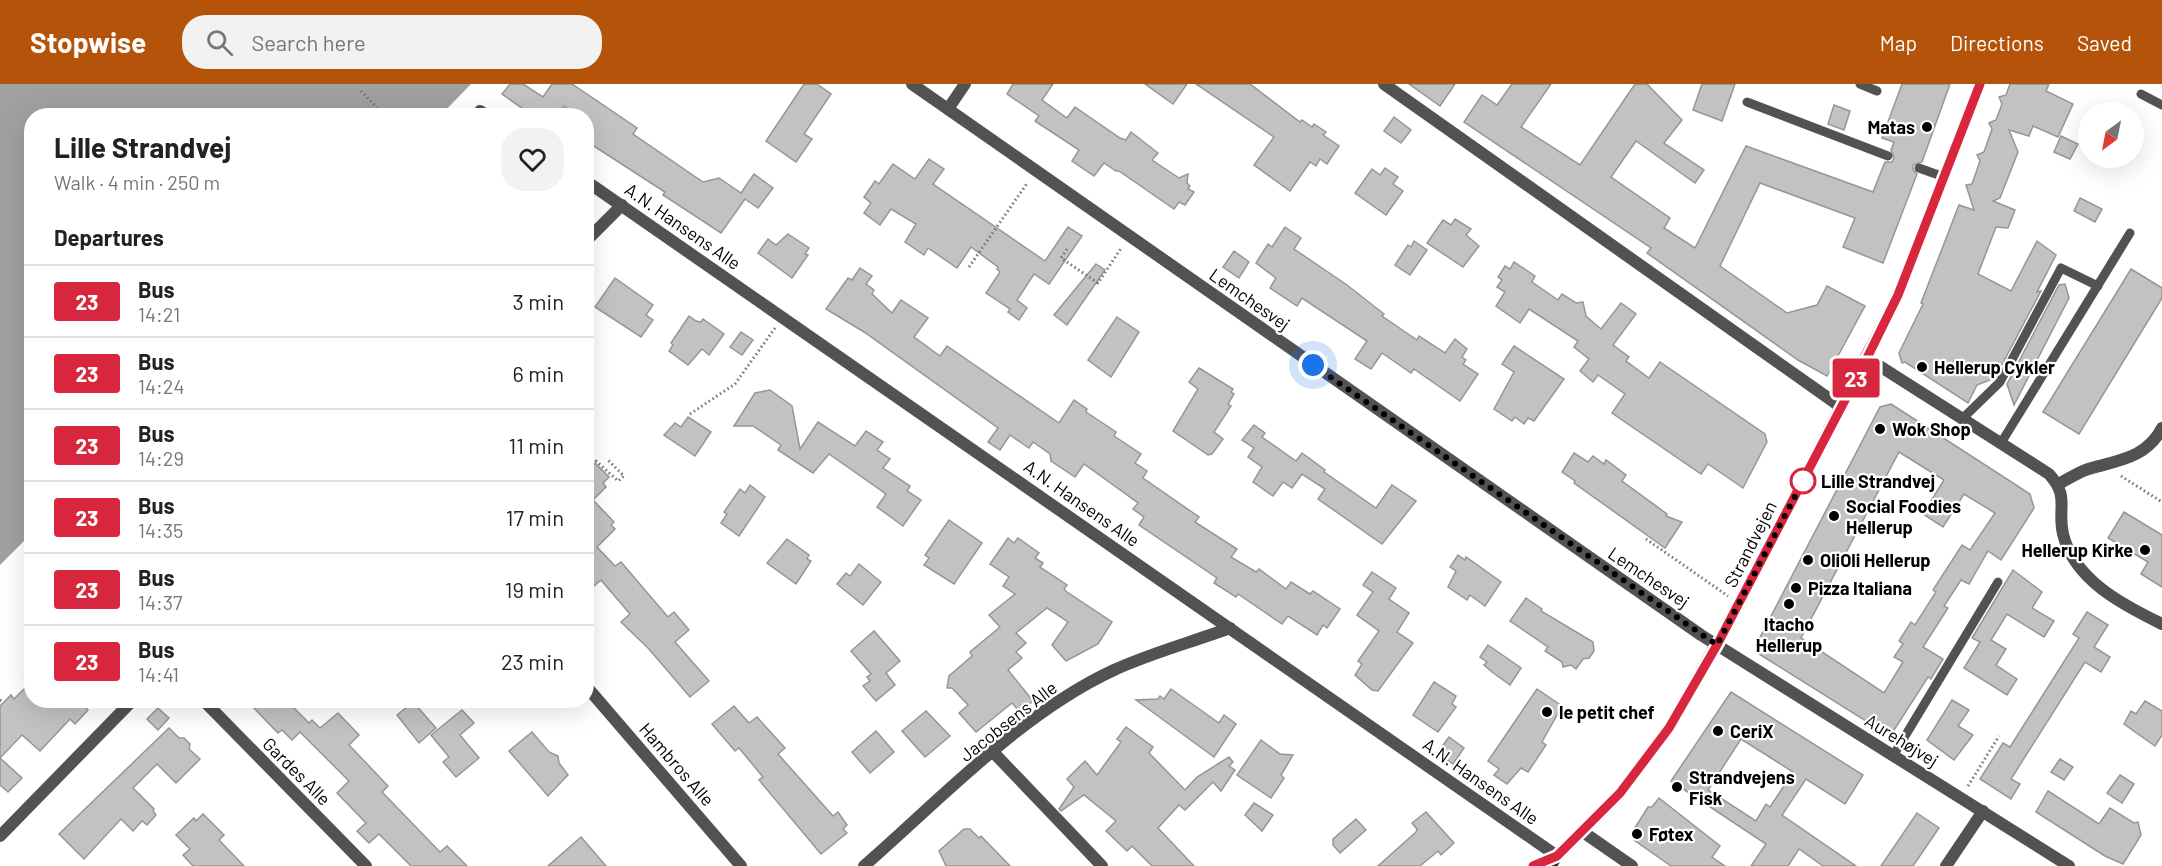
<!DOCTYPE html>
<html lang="en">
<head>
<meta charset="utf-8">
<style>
	body { margin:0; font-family:Barlow,sans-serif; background:#f2f2f2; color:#222; height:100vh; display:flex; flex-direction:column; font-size:22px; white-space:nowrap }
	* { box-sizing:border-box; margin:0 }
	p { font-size:20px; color:#767676 }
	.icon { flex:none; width:33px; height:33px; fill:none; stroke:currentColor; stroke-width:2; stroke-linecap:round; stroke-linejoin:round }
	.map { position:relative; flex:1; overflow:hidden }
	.details { position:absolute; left:24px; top:24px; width:570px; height:600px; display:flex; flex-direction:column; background:#fff; border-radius:24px; box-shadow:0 6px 24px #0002 }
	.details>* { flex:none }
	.badge { padding:0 12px; border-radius:4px; font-size:21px; line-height:39px }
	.needle { width:39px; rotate:212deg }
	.tools { position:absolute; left:2078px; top:18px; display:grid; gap:12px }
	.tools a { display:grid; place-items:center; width:66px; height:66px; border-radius:50%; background:#fff; box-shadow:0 6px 24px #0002; font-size:30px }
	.you { position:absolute; width:30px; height:30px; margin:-15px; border:4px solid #fff; border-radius:50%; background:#1a73e8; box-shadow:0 0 0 9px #1a73e833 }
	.map>.badge { position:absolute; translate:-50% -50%; box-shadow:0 0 0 3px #fff }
	h2 { padding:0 30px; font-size:22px; line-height:54px }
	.round { display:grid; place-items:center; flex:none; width:63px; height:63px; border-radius:24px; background:#f2f2f2 }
	.head { display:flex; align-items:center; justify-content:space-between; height:102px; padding:0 30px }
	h1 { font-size:28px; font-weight:700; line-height:45px }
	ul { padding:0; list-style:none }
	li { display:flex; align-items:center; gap:18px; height:72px; padding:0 30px; border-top:2px solid #e0e0e0 }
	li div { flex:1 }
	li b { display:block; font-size:22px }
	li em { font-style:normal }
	li .badge { min-width:66px; font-weight:700; text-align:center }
	header { display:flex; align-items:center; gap:36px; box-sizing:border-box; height:84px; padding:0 30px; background:#b45309; color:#fff }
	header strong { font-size:28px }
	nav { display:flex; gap:33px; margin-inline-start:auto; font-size:21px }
	.search { width:420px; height:54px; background:#f2f2f2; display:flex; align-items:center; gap:15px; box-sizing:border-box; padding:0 21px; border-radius:24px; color:#767676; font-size:22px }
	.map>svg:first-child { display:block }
	.water { fill:#a0a0a0 }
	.building { fill:#c2c2c2; stroke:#969696; stroke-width:1.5; fill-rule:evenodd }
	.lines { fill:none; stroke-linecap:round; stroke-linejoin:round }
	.path { stroke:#747474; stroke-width:3; stroke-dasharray:1.5 3; stroke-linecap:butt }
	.lane { stroke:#525252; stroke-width:9 }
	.street { stroke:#525252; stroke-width:12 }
	.secondary { stroke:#1f1f1f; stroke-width:12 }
	.line-casing { stroke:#fff; stroke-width:14 }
	.line { stroke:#d7263d; stroke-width:9 }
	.walk { stroke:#000; stroke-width:6; stroke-dasharray:0 10.8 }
	.poi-dot { fill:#000; stroke:#fff; stroke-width:2 }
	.stop-dot { fill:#fff; stroke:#d7263d; stroke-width:3 }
	.labels { text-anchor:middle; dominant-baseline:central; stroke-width:4.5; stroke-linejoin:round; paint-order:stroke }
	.poi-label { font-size:18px; font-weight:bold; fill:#000; stroke:#fff; text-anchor:start }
	.street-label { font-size:18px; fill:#000; stroke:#fff }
	.stop-label { font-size:18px; font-weight:bold; fill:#000; stroke:#fff; text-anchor:start }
</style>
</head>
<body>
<header>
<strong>Stopwise</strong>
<div class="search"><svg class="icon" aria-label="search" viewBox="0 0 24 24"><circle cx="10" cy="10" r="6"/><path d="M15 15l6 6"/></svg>Search here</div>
<nav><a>Map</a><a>Directions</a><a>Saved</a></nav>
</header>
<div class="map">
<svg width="2162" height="782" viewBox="0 0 2162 782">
	<rect width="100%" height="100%" fill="#fff"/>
	<polygon class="water" points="0,0 471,0 441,31 32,32 31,450 0,481"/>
	<g class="building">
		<polygon points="510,0 523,0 543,13 552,0 572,0 637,44 633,50 703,98 719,94 741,109 754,90 773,104 758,124 745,115 721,149 663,111 665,108 586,57 586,32 578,32 564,22 558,32 533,32 502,10"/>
		<polygon points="804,0 817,0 831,10 804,50 812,55 796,78 766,57"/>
		<polygon points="1013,0 1053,0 1042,16 1067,34 1075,23 1120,54 1126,56 1131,48 1158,69 1152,76 1179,94 1188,90 1187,99 1190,102 1188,105 1194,108 1185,121 1179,118 1174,125 1119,87 1116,87 1104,79 1094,92 1072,77 1079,66 1035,37 1039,32 1007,10"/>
		<polygon points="1145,0 1187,0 1173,20"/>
		<polygon points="1196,0 1250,0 1300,38 1302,36 1312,43 1314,40 1326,48 1323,51 1339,62 1327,80 1320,75 1316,82 1310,78 1290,107 1254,81 1274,53"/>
		<polygon points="1409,0 1455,0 1440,22"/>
		<polygon points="1512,0 1551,0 1521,43 1580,81 1635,0 1647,0 1682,36 1664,59 1704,86 1695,99 1636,57 1611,93 1670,134 1664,144 1695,164 1746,62 1873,108 1885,78 1892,78 1894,74 1891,66 1894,58 1882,54 1902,0 1950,0 1922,78 1913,81 1913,86 1917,90 1883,179 1843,163 1855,134 1760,99 1720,182 1787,229 1817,221 1827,202 1865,222 1827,292 1798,276 1647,169 1651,164 1464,38 1482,11 1497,21"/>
		<polygon points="1702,0 1735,0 1722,37 1693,26"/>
		<polygon points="2010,0 2049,0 2046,7 2073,20 2058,53 2033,42 2029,52 2009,46 2018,68 2000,114 1993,117 2015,126 2008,144 1996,143 1978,190 2011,207 2037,157 2056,171 2037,208 2041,207 1995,294 1977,301 1968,319 1905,278 1902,279 1899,269 1923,220 1921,219 1959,121 1974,126 1966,101 1972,100 1980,77 1977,71 1984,68 1992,45 1989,39 1996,36 2002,20 1999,13 2006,11"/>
		<polygon points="1834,21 1850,27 1844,46 1828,40"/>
		<polygon points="1394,33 1411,46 1401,59 1384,47"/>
		<polygon points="2061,52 2078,60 2070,75 2054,68"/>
		<polygon points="929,75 944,85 933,100 1045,177 1068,143 1082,152 1049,200 1034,190 1017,216 1027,224 1019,236 1008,228 1010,225 986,209 1000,188 997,185 998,183 971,163 957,184 928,164 924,171 905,158 916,140 891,125 880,141 864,129 871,119 864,113 875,97 879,100 893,80 915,95"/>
		<polygon points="1385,84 1398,93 1393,100 1403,107 1386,131 1355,109 1372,85 1380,91"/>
		<polygon points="2080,114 2102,125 2095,138 2074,127"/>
		<polygon points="1455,135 1471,145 1466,151 1479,162 1463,183 1427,159 1443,136 1451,141"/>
		<polygon points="1285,143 1301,154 1294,165 1347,201 1384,230 1382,232 1417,256 1419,252 1445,269 1455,255 1467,265 1462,273 1466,276 1463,280 1478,290 1460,317 1414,285 1411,289 1382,269 1371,285 1355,275 1367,257 1302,214 1297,222 1270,204 1276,194 1256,179 1268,160 1272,163"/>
		<polygon points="788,150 809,164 805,170 808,171 792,194 758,169 768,155 776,161"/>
		<polygon points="1414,157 1427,166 1410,191 1395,181 1408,161 1411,163"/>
		<polygon points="1234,167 1249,178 1239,194 1223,183"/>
		<polygon points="1514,178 1535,192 1532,198 1558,216 1562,210 1576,219 1583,218 1586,232 1601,245 1621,219 1636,230 1613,261 1629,273 1626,277 1649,294 1660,278 1765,350 1767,358 1743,404 1708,380 1701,390 1612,329 1625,310 1598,291 1593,298 1580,287 1589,275 1574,263 1578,257 1529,225 1520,239 1496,222 1505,208 1497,203 1502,196 1498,193 1505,182 1510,185"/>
		<polygon points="1096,180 1105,186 1067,241 1054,231"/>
		<polygon points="860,184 872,192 866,200 874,206 872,210 892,229 901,216 928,234 914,253 940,272 947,262 1059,339 1074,316 1087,325 1086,328 1116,348 1114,352 1141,370 1135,379 1147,387 1143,394 1199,433 1195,438 1237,465 1231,473 1256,488 1259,485 1286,505 1291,498 1310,510 1313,507 1340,525 1327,544 1323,541 1317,551 1288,532 1282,540 1238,510 1236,513 1214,499 1217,494 1139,441 1144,433 1133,425 1138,419 1084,380 1075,393 1051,377 1050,370 1033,358 1029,364 1010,351 1000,366 988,358 998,344 864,248 826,225 848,194 852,196"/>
		<polygon points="2131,185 2162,204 2162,214 2079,350 2043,328"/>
		<polygon points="615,194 653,221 646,231 653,236 641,253 595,223"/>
		<polygon points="2065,200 2069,214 2014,321 2007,300 2059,201"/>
		<polygon points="689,232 696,237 701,238 703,235 724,250 709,271 702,265 688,281 669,267 673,261 671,259"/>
		<polygon points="1117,233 1139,248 1111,293 1088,276"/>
		<polygon points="741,248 753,256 742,271 730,263"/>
		<polygon points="1514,262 1564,295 1534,337 1528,334 1524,340 1515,333 1512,337 1494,325 1514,288 1502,280"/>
		<polygon points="1199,284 1233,305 1231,308 1234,310 1228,320 1231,322 1214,348 1223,355 1212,370 1208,371 1173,347 1198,305 1189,298"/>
		<polygon points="770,306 792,322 800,365 818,338 855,362 866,347 883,358 877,366 890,375 883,384 910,402 907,407 921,416 903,442 877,423 886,410 829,370 813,389 778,366 781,361 753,342 734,342 755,309"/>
		<path d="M1891,320L2030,410L2034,424L2001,476L1988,467L1969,500L1961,496L1944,522L1948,524L1923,563L1943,575L1931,595L1928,593L1894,646L1885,649L1759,570L1757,559L1880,323ZM1899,368L1944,396L1923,430L1943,443L1964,410L1995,429L1970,466L1962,461L1933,506L1936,508L1915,541L1911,538L1899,557L1903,560L1894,573L1903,578L1884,609L1801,554Z"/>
		<polygon points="688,333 711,348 695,372 664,351 675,339 681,343"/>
		<polygon points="1254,341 1265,349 1262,353 1296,377 1302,369 1325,386 1324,388 1376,424 1392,401 1416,417 1382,460 1318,415 1325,405 1302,390 1292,404 1283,398 1273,412 1253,398 1262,383 1248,373 1254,364 1242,356"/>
		<polygon points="1574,369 1588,378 1593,372 1604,380 1606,376 1626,391 1622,397 1667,430 1666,432 1682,438 1665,464 1574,399 1575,397 1562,388"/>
		<polygon points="595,379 609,393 603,399 606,403 593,416 614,438 611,441 615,445 597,463 615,482 621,478 668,533 674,528 689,546 675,558 709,597 690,613 648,564 621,538 630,530 601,496 586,509 586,388"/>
		<polygon points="750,401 765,413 739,452 721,439 727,430 724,428 740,405 745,409"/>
		<polygon points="2124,428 2162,451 2162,503 2141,490 2148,478 2108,454"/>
		<polygon points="949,436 982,459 954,500 924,481 929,474 925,471"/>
		<polygon points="1008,454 1014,459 1018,454 1039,469 1035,474 1043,479 1040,483 1067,501 1064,505 1067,508 1112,538 1098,560 1066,577 1052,561 1068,538 1047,524 1016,549 1026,559 1016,568 1022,574 1008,586 1033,617 1020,628 1012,619 976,648 959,629 968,621 952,604 947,604 949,592 972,572 970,568 1000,543 989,531 1015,510 1003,502 1009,493 990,480"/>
		<polygon points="787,455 809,471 807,475 811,477 796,500 767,479"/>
		<polygon points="1458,471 1465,476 1466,473 1501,498 1485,522 1470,511 1467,516 1448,503 1456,487 1450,483"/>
		<polygon points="859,480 881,498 863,521 837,500 846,489 850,492"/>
		<polygon points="2013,486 2042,508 2032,524 2054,537 2044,553 2007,530 1991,556 2006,565 1996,581 2017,595 2007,611 1964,584 1980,558 1972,554"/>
		<polygon points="1372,488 1396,504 1389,515 1409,529 1397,548 1413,559 1378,607 1372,606 1355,591 1362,580 1358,577 1379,547 1357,531 1373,508 1363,501"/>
		<polygon points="1526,514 1542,525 1541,527 1593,558 1594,567 1589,574 1583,575 1576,585 1571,581 1563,583 1562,578 1545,567 1548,563 1510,537"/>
		<polygon points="2087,528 2108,541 2094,563 2110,573 2101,588 2085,578 2011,695 2020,700 2011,715 1980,695 2003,659 2010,663 2079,554 2073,550"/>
		<polygon points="874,547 900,577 886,589 895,601 876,617 863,602 870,597 867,593 871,590 851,567"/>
		<polygon points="1488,561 1521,584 1510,601 1492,588 1484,581 1487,578 1480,573"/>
		<polygon points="32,597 32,616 78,616 88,626 75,640 70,635 40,667 22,651 0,674 22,694 8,708 0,701 0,622 11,611 14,615"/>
		<polygon points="1434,598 1456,612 1452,620 1456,623 1438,648 1413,631"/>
		<polygon points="1171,605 1219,639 1224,631 1236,640 1214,673 1136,616 1158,615 1160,612 1164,615"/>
		<polygon points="1537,605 1562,622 1542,658 1546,661 1528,688 1521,684 1507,700 1494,691 1499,685 1488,677"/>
		<path d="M1731,608L1863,691L1845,720L1806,695L1782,731L1856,782H1823L1799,765L1788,782H1751L1766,760L1671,697ZM1741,655L1793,688L1770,723L1766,720L1756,737L1708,706Z"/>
		<polygon points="246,616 286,616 309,639 312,636 320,644 338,629 359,651 349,661 388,702 382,708 440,768 447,762 467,782 411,782 379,750 369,759 357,747 366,739 337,709 349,697 300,648 292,656 282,646 278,649"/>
		<polygon points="1952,616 1969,626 1958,642 1973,651 1954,676 1927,656"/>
		<polygon points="2145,617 2162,627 2162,651 2155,662 2124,640 2131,627 2136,630"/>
		<polygon points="413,618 436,644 419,659 397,631"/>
		<polygon points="734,622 749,639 757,633 785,664 778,670 833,732 838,728 847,741 843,745 847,749 821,770 759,696 763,693 739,664 735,667 712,640"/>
		<polygon points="158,624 169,634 158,646 147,635"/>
		<polygon points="462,626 474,639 460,651 479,674 456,693 443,678 449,673 431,651"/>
		<polygon points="926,627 950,652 925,673 902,647"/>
		<polygon points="1126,643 1153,663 1149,669 1185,706 1197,693 1229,673 1233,678 1229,682 1235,686 1221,707 1213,698 1185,726 1179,721 1158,744 1194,782 1152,782 1132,762 1127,767 1106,747 1116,737 1084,711 1061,727 1059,725 1074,703 1067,695 1085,677 1097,691 1121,658 1117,655"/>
		<polygon points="169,644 179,654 184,654 190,660 189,665 200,675 176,699 157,680 133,704 154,725 153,727 156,731 147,741 142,737 133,747 121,735 84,775 59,750"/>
		<polygon points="876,647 894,668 870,689 852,668"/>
		<polygon points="532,648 549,668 558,672 559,679 568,691 548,712 509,667"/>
		<polygon points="1449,653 1464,664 1453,680 1437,669"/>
		<polygon points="1261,656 1280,670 1293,671 1281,691 1284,694 1271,714 1237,691"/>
		<polygon points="2060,675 2073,683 2064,696 2051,688"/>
		<polygon points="2120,691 2134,700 2122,719 2107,709"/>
		<polygon points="2048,707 2099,740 2110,724 2134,739 2138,738 2141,751 2123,780 2105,772 2036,728"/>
		<polygon points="1659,714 1720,762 1712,773 1725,782 1671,782 1634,756 1633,747 1648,723 1652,723"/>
		<polygon points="1254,719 1273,731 1262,747 1245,731"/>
		<polygon points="1426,728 1454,759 1441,771 1438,767 1420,782 1378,782 1416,748 1417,745 1412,739"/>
		<polygon points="1917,729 1939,744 1913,782 1881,782"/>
		<polygon points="203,730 224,751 219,756 244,782 193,782 183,771 190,765 176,751 194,734 196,737"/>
		<polygon points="1356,735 1366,746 1340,769 1333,761 1333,755"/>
		<polygon points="964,745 970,745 979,754 981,752 1010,782 946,782 939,767"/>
		<polygon points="581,753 606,782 548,782"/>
	</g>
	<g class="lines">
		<g class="path">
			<polyline points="361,7 385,32"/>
			<polyline points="1067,165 1061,174 1098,199 1122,163"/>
			<polyline points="969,183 1028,98"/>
			<polyline points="690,330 735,300 775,244"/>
			<polyline points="586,387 596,377 618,397 624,392 608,376"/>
			<polyline points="2121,392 2162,418"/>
			<polyline points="1646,455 1728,512"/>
			<polyline points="0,616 2,617"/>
			<polyline points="1968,702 1999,652"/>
		</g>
		<g class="lane">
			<polyline points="1860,0 1877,7"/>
			<polyline points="2141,10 2162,21"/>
			<polyline points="1747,18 1888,72"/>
			<polyline points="1919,84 1944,93"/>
			<polyline points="1962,335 2000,298 2061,184 2098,202"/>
			<polyline points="2001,359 2130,149"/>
			<polyline points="1893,672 1998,498"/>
		</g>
		<g class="street">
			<polyline points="912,0 1701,551 2069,782"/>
			<polyline points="1384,0 1841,323"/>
			<polyline points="948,25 965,0"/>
			<polyline points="480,27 487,32"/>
			<polyline points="586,97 1557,772"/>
			<polyline points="586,157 622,121"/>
			<path d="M1867,274L2049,390C2070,413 2057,424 2063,450C2074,496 2123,521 2162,540"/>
			<path d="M2058,400C2069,395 2081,386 2092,384C2120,376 2147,373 2162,344"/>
			<polyline points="586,602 741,782"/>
			<polyline points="203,616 366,782"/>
			<polyline points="993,668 1102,782"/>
			<polyline points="1583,748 1632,782"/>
			<polyline points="0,752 133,616"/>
			<path d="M864,782C941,715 1021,629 1114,586C1151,569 1192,558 1230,544"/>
			<polyline points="1946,782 1983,727"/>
		</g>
		<g class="secondary">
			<polyline points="1533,782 1557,772"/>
			<polyline points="1550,782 1557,772 1620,709 1669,644 1739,520 1898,211 1980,0"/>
		</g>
	</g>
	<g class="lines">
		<g class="line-casing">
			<polyline id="line" points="1533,782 1557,772 1620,709 1669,644 1717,561 1867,274 1898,211 1980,0"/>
		</g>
		<use href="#line" class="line"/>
		<polyline class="walk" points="1313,281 1717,561 1803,397"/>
	</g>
	<g class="poi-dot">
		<circle cx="1927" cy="43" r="6"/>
		<circle cx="1922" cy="283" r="6"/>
		<circle cx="1880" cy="345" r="6"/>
		<circle cx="1834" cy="432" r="6"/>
		<circle cx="2145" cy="466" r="6"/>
		<circle cx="1808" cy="476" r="6"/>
		<circle cx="1796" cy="504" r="6"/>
		<circle cx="1789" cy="520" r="6"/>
		<circle cx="1547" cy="628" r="6"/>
		<circle cx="1718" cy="647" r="6"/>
		<circle cx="1677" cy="703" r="6"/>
		<circle cx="1637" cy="750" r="6"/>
	</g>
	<circle class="stop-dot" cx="1803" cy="397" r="12"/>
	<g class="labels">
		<g class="poi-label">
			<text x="1915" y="43" text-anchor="end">Matas</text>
			<text x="1934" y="283">Hellerup Cykler</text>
			<text x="1892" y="345">Wok Shop</text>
			<text x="1846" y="422">Social Foodies<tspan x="1846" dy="21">Hellerup</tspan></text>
			<text x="2133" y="466" text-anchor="end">Hellerup Kirke</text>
			<text x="1820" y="476">OliOli Hellerup</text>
			<text x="1808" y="504">Pizza Italiana</text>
			<text x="1789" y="540" text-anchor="middle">Itacho<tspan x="1789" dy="21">Hellerup</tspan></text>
			<text x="1559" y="628">le petit chef</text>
			<text x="1730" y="647">CeriX</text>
			<text x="1689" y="693">Strandvejens<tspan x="1689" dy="21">Fisk</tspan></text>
			<text x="1649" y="750">Føtex</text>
		</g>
		<g class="street-label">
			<text transform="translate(683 142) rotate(35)">A.N. Hansens Alle</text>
			<text transform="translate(1250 215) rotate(35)">Lemchesvej</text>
			<text transform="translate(1082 419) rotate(35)">A.N. Hansens Alle</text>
			<text transform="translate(1750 460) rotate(-63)">Strandvejen</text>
			<text transform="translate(1649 493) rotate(34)">Lemchesvej</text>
			<text transform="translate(1008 637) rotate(-38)">Jacobsens Alle</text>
			<text transform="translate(1902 656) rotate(32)">Aurehøjvej</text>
			<text transform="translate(677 680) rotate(49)">Hambros Alle</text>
			<text transform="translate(297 687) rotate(45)">Gardes Alle</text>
			<text transform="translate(1481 697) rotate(35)">A.N. Hansens Alle</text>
		</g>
		<g class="stop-label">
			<text x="1821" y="397">Lille Strandvej</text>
		</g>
	</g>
</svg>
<div class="tools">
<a><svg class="needle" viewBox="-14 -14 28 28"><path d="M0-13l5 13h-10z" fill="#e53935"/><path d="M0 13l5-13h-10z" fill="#767676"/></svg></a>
</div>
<div class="you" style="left:1313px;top:281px"></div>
<b class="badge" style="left:1856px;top:294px;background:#d7263d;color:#fff">23</b>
<section class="details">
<div class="head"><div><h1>Lille Strandvej</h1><p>Walk · 4 min · 250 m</p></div><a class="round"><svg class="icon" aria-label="heart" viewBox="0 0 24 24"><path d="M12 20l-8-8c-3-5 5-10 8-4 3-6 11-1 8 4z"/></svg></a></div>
<h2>Departures</h2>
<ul>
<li><span class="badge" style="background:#d7263d;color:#fff">23</span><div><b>Bus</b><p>14:21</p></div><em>3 min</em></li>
<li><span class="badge" style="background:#d7263d;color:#fff">23</span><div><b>Bus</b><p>14:24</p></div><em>6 min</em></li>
<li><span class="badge" style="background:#d7263d;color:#fff">23</span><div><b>Bus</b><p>14:29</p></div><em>11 min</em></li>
<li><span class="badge" style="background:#d7263d;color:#fff">23</span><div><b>Bus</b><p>14:35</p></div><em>17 min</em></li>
<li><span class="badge" style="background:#d7263d;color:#fff">23</span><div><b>Bus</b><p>14:37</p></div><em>19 min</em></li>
<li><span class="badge" style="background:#d7263d;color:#fff">23</span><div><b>Bus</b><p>14:41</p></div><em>23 min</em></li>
</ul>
</section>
</div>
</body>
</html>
